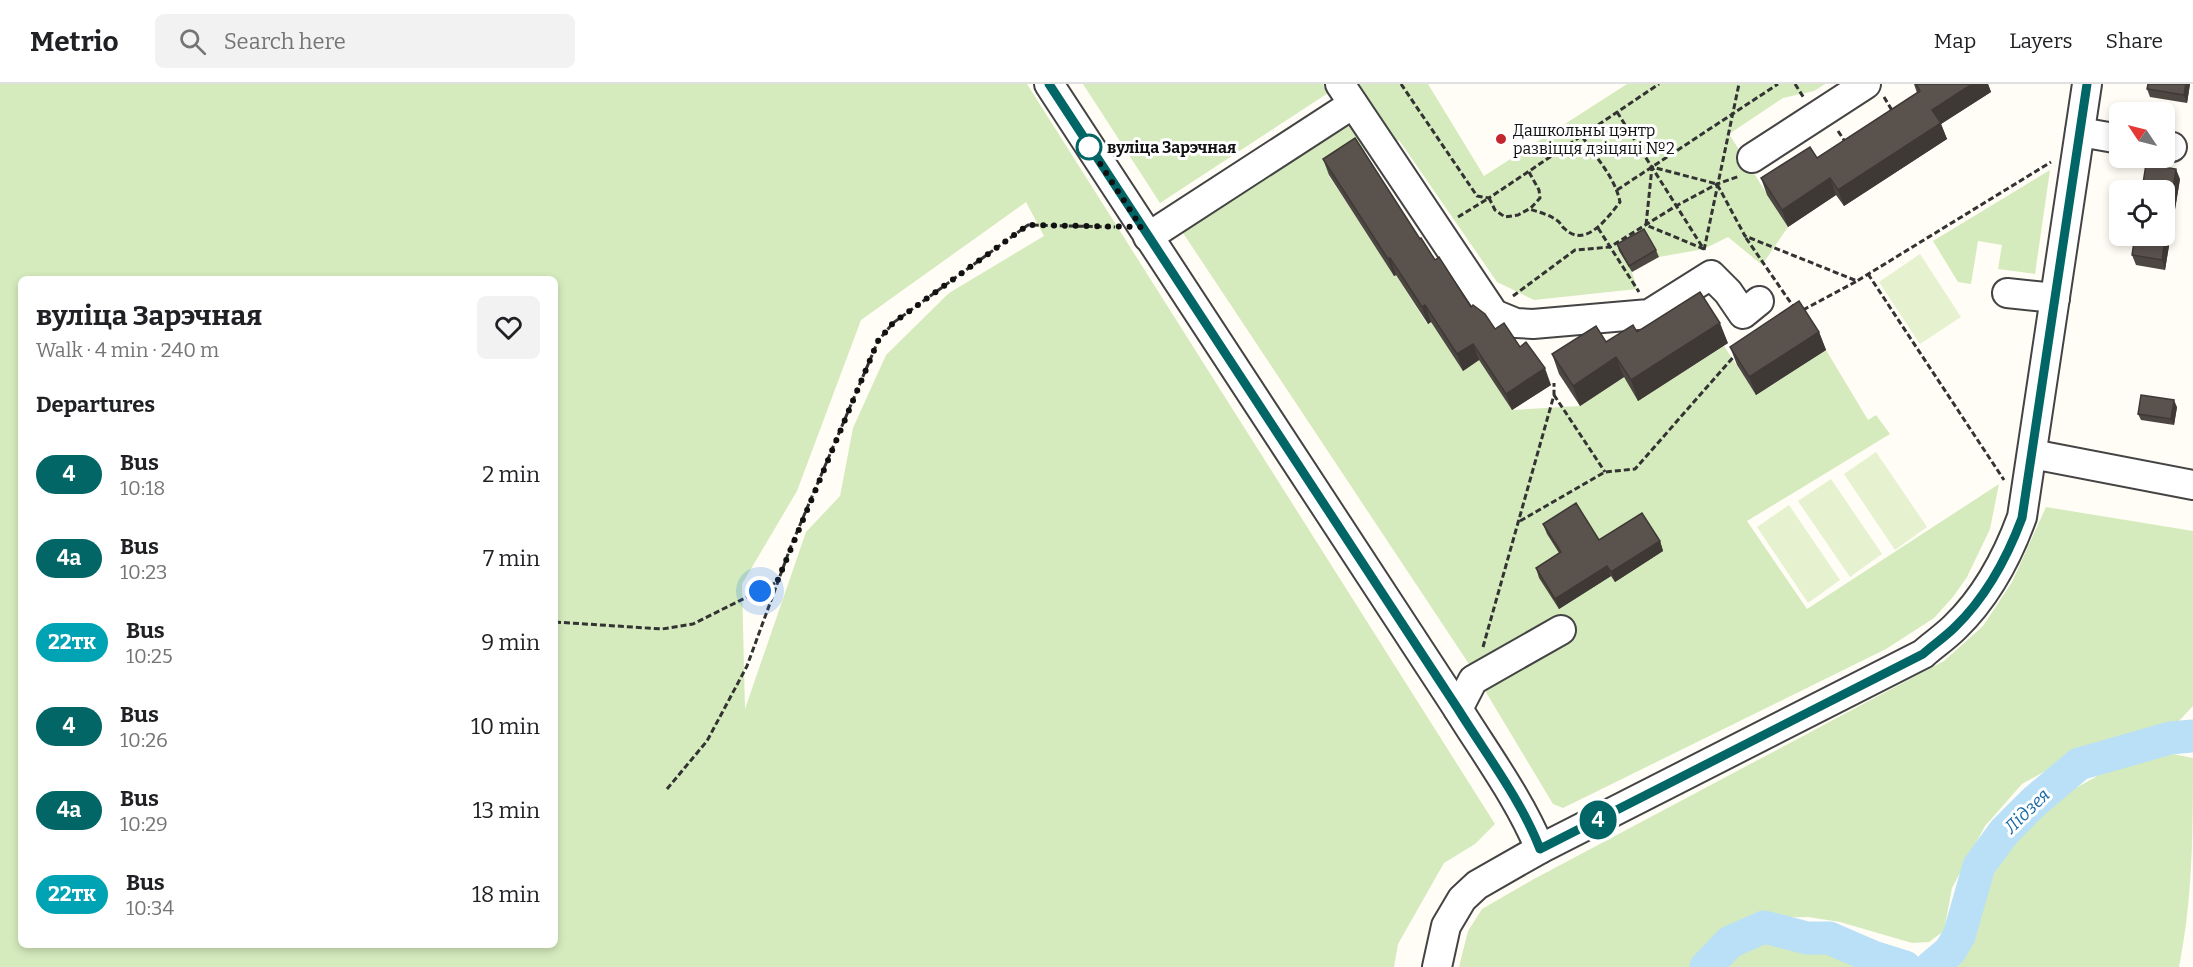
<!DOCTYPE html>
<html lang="en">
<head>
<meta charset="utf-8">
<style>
	body { margin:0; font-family:Bitter,serif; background:#f2f2f2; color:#202124; height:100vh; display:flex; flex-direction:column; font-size:22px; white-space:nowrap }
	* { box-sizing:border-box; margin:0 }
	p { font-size:20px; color:#757577 }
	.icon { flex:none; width:33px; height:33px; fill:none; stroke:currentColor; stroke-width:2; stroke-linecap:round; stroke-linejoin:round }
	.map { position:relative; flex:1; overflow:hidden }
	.drawer { position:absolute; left:18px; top:192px; width:540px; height:672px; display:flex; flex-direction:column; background:#fff; border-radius:9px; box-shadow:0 3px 9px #0003 }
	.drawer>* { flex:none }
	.badge { padding:0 12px; border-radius:20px; font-size:21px; line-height:39px }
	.needle { width:39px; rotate:305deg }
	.tools { position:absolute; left:2109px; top:18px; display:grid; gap:12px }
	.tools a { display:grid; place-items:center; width:66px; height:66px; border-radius:9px; background:#fff; box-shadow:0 3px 9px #0003; font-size:30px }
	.you { position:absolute; width:30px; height:30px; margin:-15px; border:4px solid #fff; border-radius:50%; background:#1a73e8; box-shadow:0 0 0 9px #1a73e833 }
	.map>.badge { position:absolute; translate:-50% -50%; box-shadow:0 0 0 3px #fff }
	h2 { padding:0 18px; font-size:22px; line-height:54px }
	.round { display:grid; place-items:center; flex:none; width:63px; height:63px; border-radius:9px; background:#f2f2f2 }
	.summary { display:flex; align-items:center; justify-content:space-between; height:102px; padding:0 18px }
	h1 { font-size:28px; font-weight:700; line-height:45px }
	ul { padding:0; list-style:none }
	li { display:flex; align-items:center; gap:18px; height:84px; padding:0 18px }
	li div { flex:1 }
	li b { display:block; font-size:22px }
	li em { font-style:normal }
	li .badge { min-width:66px; font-weight:700; text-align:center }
	header { display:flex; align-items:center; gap:36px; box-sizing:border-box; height:84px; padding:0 30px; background:#fff; border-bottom:2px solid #e0e0e0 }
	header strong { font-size:28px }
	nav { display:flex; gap:33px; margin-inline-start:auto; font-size:21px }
	.search { width:420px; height:54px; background:#f2f2f2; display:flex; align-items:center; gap:15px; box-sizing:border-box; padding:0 21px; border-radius:9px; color:#757577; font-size:22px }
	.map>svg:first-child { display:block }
	.green { fill:#d5ebbd; fill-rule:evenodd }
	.pitch { fill:#e6f2cf }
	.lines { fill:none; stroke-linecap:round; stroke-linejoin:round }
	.river { stroke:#b9e0f7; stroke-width:33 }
	.minor-casing { stroke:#444; stroke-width:32 }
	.path { stroke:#333; stroke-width:3; stroke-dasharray:6 3; stroke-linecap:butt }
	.minor { stroke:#fff; stroke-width:28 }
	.wall { fill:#4d4742 }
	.shaded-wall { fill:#3f3936 }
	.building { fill:#5a524d; stroke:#3f3936; stroke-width:1.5 }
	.line-casing { stroke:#fff; stroke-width:14 }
	.line { stroke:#026666; stroke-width:9 }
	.walk { stroke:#111; stroke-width:6; stroke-dasharray:0 10.8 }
	.poi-dot { fill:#c4262e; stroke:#fff; stroke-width:2 }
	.stop-dot { fill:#fff; stroke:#026666; stroke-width:3 }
	.labels { text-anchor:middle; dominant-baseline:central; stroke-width:6; stroke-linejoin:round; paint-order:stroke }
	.poi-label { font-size:16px; fill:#111; stroke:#fff; text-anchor:start }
	.stop-label { font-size:16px; font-weight:bold; fill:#111; stroke:#fff; text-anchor:start }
	.water-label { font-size:18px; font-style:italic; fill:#1768a6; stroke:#fff }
</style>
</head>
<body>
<header>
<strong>Metrio</strong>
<div class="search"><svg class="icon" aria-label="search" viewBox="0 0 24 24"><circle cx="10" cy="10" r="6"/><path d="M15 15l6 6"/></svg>Search here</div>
<nav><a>Map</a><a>Layers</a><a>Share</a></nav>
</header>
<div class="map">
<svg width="2193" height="883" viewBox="0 0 2193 883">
	<rect width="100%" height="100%" fill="#fffdf5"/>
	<g class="green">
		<path d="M0,0H1027L1495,740L1475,760L1444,779L1398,860L1394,883H0ZM1026,118L1044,152L949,209L886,271L853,344L840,412L806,448L745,625L742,500L797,407L861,236ZM21,195H555V861H21Z"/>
		<polygon points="1083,0 1323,0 1328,9 1160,119"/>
		<polygon points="1340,0 1428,0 1484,92 1627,0 1825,0 1814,7 1783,14 1729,50 1788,143 1762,181 1728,153 1704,165 1659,173 1647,151 1619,167 1632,188 1637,205 1534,216 1497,198 1399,56 1384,65"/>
		<polygon points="1349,39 1367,66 1329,92 1394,191 1396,191 1427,240 1431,238 1463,287 1479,276 1512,326 1580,322 1624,293 1639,316 1724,262 1756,311 1826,266 1868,336 1876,331 1890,350 1747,437 1807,525 1999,400 1990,445 1967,493 1953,513 1934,534 1886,565 1563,724 1553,720 1469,580 1183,149"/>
		<polygon points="2050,86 2035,190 1998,185 2002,161 1978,157 1971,200 1958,198 1933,157"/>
		<polygon points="2046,423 2193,447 2193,622 2178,638 2083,666 2022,700 1985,742 1952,804 1944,847 1929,858 1912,859 1840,838 1808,833 1764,834 1734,841 1698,872 1694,883 1459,883 1468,847 1482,825 1534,795 1944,577 1983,542 2012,498"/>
		<path d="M2168,669L2193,674C2193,744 2193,814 2179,883H1937L1967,861L1981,835L1985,809L2008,758L2042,723L2099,691Z"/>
		<polygon points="1764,857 1804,858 1878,883 1719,883 1746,861"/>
	</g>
	<g class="pitch">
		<polygon points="1920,170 1961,233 1920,260 1879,198"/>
		<polygon points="1876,368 1927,443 1895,466 1844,390"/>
		<polygon points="1831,395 1882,470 1850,493 1798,417"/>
		<polygon points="1789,421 1840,496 1808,519 1757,443"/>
	</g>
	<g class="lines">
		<g class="river">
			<polyline points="1706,883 1730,858 1764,843 1807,854 1829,854 1873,873 1905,883"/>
			<polyline points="1931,883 1950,867 1959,852 1979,782 2004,748 2035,717 2079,680 2170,654 2193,652"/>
		</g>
		<g class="minor-casing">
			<g id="minor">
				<path d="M1049,0L1458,625C1486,670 1520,716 1540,765"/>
				<polyline points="1340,0 1494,230 1516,239 1533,240 1649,230 1711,191 1728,208 1743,230 1759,217"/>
				<polyline points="2080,48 2120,55"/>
				<polyline points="2164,62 2172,63"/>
				<polyline points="1752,74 1866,0"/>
				<polyline points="1148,153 1353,20"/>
				<polyline points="2007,209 2055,214"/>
				<polyline points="2032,370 2193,401"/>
				<polyline points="1458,625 1473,596 1561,546"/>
				<path d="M1437,883L1446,842L1462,815L1477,801L1540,765L1923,570C1933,561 1945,553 1955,543C1986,513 2007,474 2022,433L2087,0"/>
			</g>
		</g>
		<g class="path">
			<polyline points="1401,0 1477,112 1489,114 1659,0"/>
			<polyline points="1795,0 1804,14"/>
			<polyline points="1884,13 1893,28"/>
			<polyline points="1617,28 1703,164"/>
			<polyline points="1838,47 1846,59"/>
			<polyline points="1529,88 1539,106 1540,114 1529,126"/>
			<polyline points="1617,106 1778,0"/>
			<path d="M1458,133L1489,114L1495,126L1505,133L1518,131L1529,125C1539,128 1551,131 1559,138C1561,140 1562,143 1565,145C1586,165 1608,133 1620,118C1615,93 1596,74 1582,52"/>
			<polyline points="1598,144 1639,208"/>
			<polyline points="1746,154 1795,225"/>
			<polyline points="1704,165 1646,141 1652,83 1717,100 1745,152 1857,197 2051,78"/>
			<polyline points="1704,166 1739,0"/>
			<polyline points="1868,190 2004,396"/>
			<polyline points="1513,212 1575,166 1610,163 1676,122 1717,100 1740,92"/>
			<polyline points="1803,226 1857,197"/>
			<polyline points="1554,311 1605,388"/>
			<polyline points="1520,437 1605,388 1635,385 1736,270"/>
			<polyline points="555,538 662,545 693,540 775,499"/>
			<polyline points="1483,563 1554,311 1554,299"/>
			<polyline points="667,705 707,657 747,582 791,462 878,257 893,239 1028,141 1115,143"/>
		</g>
		<use href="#minor" class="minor"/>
	</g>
	<g class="wall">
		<polygon points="1914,0 1988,0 1991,8 1941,40 1947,55 1844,122 1836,111 1788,143 1767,111 1761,94 1817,74 1917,9"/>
		<polygon points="2148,0 2190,0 2187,19 2150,13 2147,5"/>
		<polygon points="1323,75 1420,155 1471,223 1495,245 1520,263 1551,301 1512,326 1479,276 1463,287 1431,238 1428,240 1396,191 1394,192 1329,91"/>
		<polygon points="2180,95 2165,186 2136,181 2132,171"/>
		<polygon points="1617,160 1656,166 1659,173 1632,188 1619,167"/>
		<polygon points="1637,248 1728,259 1638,317 1624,293 1580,322 1559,290 1552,270 1606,258"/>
		<polygon points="1819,248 1826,266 1756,311 1737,281 1730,263"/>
		<polygon points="2177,323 2174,341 2141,336 2138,330"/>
		<polygon points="1543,440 1599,456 1660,457 1663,467 1615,498 1611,492 1559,525 1539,494 1536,484 1559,469 1547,450"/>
	</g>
	<g class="shaded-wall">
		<polygon points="1972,0 1988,0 1991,8 1941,40 1947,55 1844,122 1838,106 1932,26"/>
		<polygon points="2186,0 2190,0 2187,19 2184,11"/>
		<polygon points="2176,85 2180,95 2165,186 2162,176"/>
		<polygon points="1830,94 1836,111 1788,143 1782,126"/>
		<polygon points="1390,174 1396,191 1394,192 1388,175"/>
		<polygon points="1425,221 1431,238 1428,240 1422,223"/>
		<polygon points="1720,239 1728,259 1638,317 1631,296"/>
		<polygon points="1819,248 1826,266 1756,311 1749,293"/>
		<polygon points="1473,260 1479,276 1463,287 1457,270"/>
		<polygon points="1616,273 1624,293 1580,322 1573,302"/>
		<polygon points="1545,284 1551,301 1512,326 1506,310"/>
		<polygon points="2174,316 2177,323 2174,341 2171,335"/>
		<polygon points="1660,457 1663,467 1615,498 1611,488"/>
		<polygon points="1607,482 1611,492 1559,525 1555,515"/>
	</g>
	<g class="building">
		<polygon points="1916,0 1972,0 1932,26 1941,39 1838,106 1830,94 1782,126 1761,94 1810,63 1817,74 1920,7"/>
		<polygon points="2148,0 2186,0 2184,11 2147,5"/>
		<polygon points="1355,54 1420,155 1421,154 1435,176 1439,173 1471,223 1473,221 1485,230 1495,245 1504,239 1520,263 1526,258 1545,284 1506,310 1473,260 1457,270 1425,221 1422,223 1390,174 1388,175 1323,75"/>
		<polygon points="2146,80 2176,85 2162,176 2132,171 2135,152 2164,152 2164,106 2142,106"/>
		<polygon points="1644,145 1656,166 1629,182 1617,160"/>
		<polygon points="1700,208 1720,239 1631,296 1616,273 1573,302 1552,270 1596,242 1606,258 1633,241 1637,248"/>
		<polygon points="1799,217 1819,248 1749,293 1730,263"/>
		<polygon points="2141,311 2174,316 2171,335 2138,330"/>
		<polygon points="1576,419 1599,456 1642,429 1660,457 1611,488 1607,482 1555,515 1536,484 1561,468 1543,440"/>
	</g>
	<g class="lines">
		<g class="line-casing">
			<path id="line" d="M1049,0L1458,625C1486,670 1521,716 1540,765L1923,570C1933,561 1945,553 1955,543C1986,513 2007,474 2022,434L2087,0"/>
		</g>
		<use href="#line" class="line"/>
		<polyline class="walk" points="760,507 777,498 878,257 893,239 1028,141 1141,143 1088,61 1089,63"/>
	</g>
	<circle class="poi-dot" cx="1501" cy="55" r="6"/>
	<circle class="stop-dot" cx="1089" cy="63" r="12"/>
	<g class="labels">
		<g class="poi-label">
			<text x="1513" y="46">Дашкольны цэнтр<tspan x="1513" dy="18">развіцця дзіцяці №2</tspan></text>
		</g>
		<g class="stop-label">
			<text x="1107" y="63">вуліца Зарэчная</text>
		</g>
		<g class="water-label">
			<text transform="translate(2027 727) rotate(-44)">Лідзея</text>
		</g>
	</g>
</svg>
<div class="tools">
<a><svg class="needle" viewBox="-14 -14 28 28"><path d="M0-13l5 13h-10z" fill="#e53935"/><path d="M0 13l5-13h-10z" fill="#757577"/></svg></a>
<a><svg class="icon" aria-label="locate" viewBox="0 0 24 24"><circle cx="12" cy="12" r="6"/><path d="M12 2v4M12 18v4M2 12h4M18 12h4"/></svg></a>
</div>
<div class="you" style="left:760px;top:507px"></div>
<b class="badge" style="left:1598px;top:736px;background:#026666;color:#fff">4</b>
<section class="drawer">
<div class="summary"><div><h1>вуліца Зарэчная</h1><p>Walk · 4 min · 240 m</p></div><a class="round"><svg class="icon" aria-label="heart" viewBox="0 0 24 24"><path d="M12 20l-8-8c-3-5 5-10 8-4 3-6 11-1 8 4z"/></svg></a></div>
<h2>Departures</h2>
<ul>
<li><span class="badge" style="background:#026666;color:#fff">4</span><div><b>Bus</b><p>10:18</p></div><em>2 min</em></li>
<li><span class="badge" style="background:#026666;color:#fff">4а</span><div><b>Bus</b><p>10:23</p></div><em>7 min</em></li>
<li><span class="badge" style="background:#00a3b4;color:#fff">22тк</span><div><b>Bus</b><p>10:25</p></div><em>9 min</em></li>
<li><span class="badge" style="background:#026666;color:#fff">4</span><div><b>Bus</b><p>10:26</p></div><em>10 min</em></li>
<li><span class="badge" style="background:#026666;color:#fff">4а</span><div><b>Bus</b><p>10:29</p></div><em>13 min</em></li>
<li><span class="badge" style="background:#00a3b4;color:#fff">22тк</span><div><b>Bus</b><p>10:34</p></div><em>18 min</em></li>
</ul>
</section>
</div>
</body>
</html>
